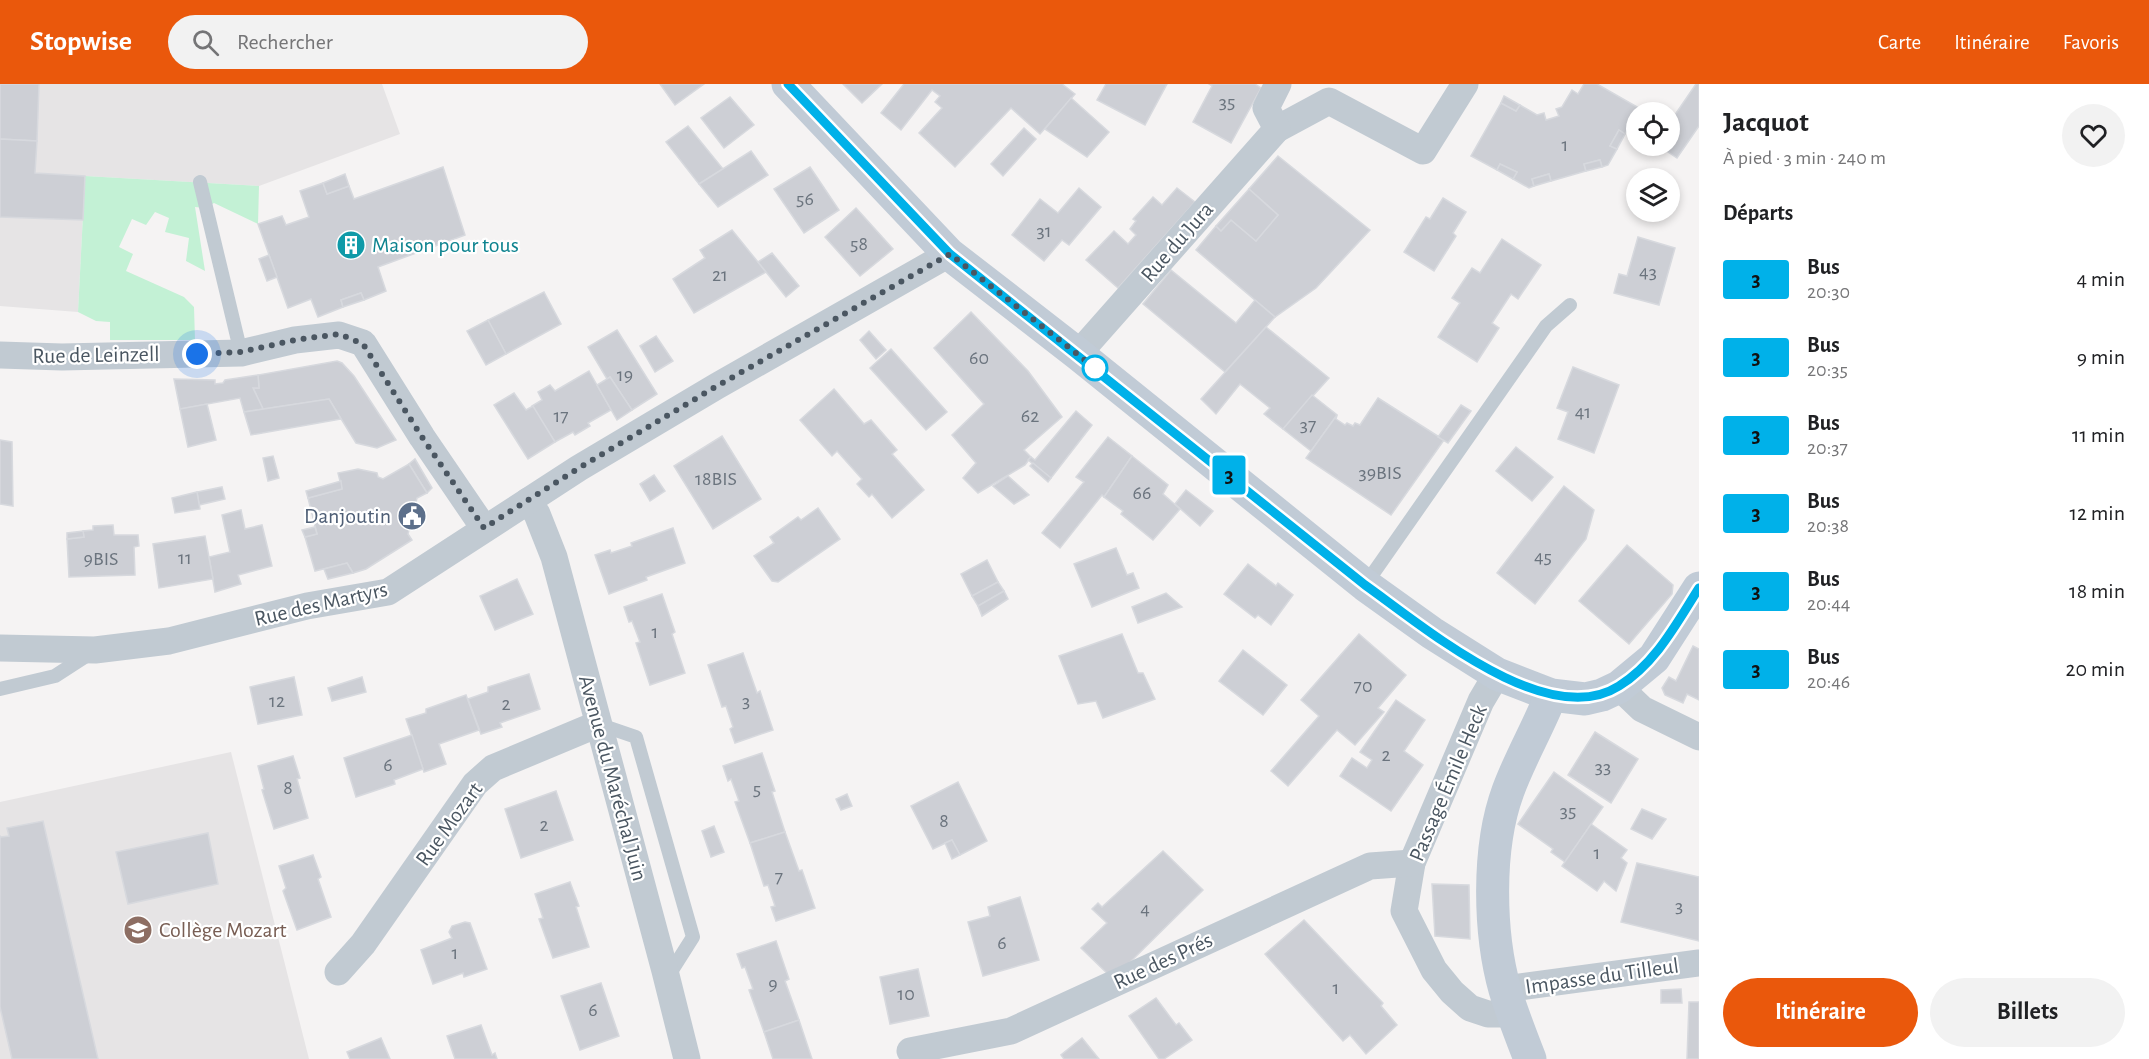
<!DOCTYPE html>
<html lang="fr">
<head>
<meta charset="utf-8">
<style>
	body { margin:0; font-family:"Alegreya Sans",sans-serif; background:#f2f2f2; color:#202124; height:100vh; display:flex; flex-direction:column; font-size:22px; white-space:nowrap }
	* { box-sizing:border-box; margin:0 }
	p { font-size:20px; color:#757577 }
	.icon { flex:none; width:33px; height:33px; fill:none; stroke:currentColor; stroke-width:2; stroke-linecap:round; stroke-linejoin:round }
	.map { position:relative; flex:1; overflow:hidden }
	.details { display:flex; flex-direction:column; background:#fff; width:450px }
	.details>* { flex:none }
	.badge { padding:0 12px; border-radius:4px; font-size:21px; line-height:39px }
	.tools { position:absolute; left:1626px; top:18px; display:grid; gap:12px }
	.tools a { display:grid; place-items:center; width:54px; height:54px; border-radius:50%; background:#fff; box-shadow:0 3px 9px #0003; font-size:30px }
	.you { position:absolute; width:30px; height:30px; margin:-15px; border:4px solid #fff; border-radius:50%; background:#1a73e8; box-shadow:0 0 0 9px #1a73e833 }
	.map>.badge { position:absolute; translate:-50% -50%; box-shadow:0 0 0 3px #fff }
	h2 { padding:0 24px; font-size:22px; line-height:54px }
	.round { display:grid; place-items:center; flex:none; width:63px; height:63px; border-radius:32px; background:#f2f2f2 }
	.headline { display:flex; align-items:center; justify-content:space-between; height:102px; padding:0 24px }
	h1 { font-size:28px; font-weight:700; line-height:45px }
	.button { display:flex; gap:12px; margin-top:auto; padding:12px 24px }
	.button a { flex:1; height:69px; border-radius:36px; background:#ea580c; color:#fff; font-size:24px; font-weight:700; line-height:69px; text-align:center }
	.button a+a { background:#f2f2f2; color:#202124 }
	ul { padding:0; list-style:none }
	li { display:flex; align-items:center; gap:18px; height:78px; padding:0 24px }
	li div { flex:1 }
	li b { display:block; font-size:22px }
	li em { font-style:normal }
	li .badge { min-width:66px; font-weight:700; text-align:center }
	header { display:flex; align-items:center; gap:36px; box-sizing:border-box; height:84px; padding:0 30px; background:#ea580c; color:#fff }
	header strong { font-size:28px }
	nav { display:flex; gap:33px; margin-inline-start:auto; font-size:21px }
	.search { width:420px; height:54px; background:#f2f2f2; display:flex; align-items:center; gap:15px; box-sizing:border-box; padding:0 21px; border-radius:33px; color:#757577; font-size:22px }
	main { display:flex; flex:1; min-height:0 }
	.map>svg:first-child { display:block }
	.education { fill:#e6e4e5 }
	.green { fill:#c3f1d5 }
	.building { fill:#cdcfd5; stroke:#d7d9de; stroke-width:1.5 }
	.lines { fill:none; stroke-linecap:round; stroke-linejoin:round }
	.lane { stroke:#c1cad2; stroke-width:14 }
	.street { stroke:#c1cad2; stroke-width:27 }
	.secondary { stroke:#c1cbd6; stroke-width:33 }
	.line-casing { stroke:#fff; stroke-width:14 }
	.line { stroke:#00b1e9; stroke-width:9 }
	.walk { stroke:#4a5661; stroke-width:6; stroke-dasharray:0 10.8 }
	.stop-dot { fill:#fff; stroke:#00b1e9; stroke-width:3 }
	.labels { text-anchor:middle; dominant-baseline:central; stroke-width:4.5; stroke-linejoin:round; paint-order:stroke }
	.number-label { font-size:20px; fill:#6b747e }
	.street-label { font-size:22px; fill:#4a5661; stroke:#fff }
	.culture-label { font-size:22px; fill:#0d838f; stroke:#fff; text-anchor:start }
	.service-label { font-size:22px; fill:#4e5e75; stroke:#fff; text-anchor:end }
	.education-label { font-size:22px; fill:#785e54; stroke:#fff; text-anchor:start }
</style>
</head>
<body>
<header>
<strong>Stopwise</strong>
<div class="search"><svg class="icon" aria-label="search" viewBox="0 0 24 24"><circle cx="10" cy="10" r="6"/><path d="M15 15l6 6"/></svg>Rechercher</div>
<nav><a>Carte</a><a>Itinéraire</a><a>Favoris</a></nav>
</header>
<main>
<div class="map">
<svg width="1699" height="975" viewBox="0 0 1699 975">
	<rect width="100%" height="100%" fill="#f5f3f3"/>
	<g class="education">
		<polygon points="0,0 382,0 400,50 259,102 85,92 78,228 0,222"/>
		<polygon points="231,668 309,975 0,975 0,718"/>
	</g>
	<polygon class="green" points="85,92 259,102 258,140 214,119 205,124 195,123 205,187 186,177 189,154 165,148 169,134 155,128 146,141 132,135 119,163 133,170 126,187 184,213 194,223 195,256 110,256 110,238 96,237 78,228"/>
	<g class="building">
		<polygon points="0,0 39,0 37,57 0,55"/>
		<polygon points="660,0 704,0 675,21"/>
		<polygon points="843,0 882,0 862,19"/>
		<polygon points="904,0 1062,0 1075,10 1040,50 1011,24 955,83 919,49 942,24 935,18 940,12 932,6 901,46 881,29"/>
		<polygon points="1106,0 1167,0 1145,41 1097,16"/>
		<polygon points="1255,0 1261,4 1231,59 1193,38 1212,2 1209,0"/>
		<polygon points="1584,0 1597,0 1639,24 1625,50 1619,46 1610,62 1617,65 1608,81 1602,83 1600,76 1584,80 1586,87 1551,97 1549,90 1532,95 1534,102 1529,104 1513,95 1517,88 1500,80 1497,86 1471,72 1501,19 1516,27 1520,21 1537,31 1544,29 1546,36 1559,32 1556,25 1562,23 1572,6 1578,10"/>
		<polygon points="1696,0 1699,0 1699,42 1677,74 1659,62 1670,62 1670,38"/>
		<polygon points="1504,12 1520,21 1516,27 1501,19"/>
		<polygon points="730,13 754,41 724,64 701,34"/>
		<polygon points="1071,14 1109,48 1087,73 1045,45"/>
		<polygon points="688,42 723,85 699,100 666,58"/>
		<polygon points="1024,44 1036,55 1003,92 991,80"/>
		<polygon points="1619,46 1625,50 1617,65 1610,62"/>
		<polygon points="0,55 37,57 35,89 85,92 83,136 0,133"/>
		<polygon points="751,67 768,91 718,123 699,100"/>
		<polygon points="1278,72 1370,146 1316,204 1275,233 1196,166 1216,142 1221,147 1231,136 1256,157 1278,131 1249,105"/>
		<polygon points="1600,76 1602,83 1586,87 1584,80"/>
		<polygon points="1500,80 1517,88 1513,95 1497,86"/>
		<polygon points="443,83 465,151 378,183 386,207 364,216 361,209 341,216 343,223 318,233 311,215 288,224 258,140 282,132 286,141 309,133 300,107 323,99 327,110 349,102 354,115"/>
		<polygon points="810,83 839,126 804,149 774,105"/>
		<polygon points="345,90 349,102 327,110 323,99"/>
		<polygon points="1549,90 1551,97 1534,102 1532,95"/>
		<polygon points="1079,104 1101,123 1069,161 1062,156 1044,177 1012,151 1040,115 1058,129"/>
		<polygon points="1177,104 1195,118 1118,204 1086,176 1114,147 1128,160 1136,151 1130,145 1136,137 1133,135 1153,113 1162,121"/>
		<polygon points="1249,105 1278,131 1256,157 1231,136 1221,147 1216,142"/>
		<polygon points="1443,114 1466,128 1453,149 1456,152 1434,187 1404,168 1426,133 1430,135"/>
		<polygon points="856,124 893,165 860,192 825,153"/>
		<polygon points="732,146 766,188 694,229 673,195 705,174 700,166"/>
		<polygon points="1638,153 1675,164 1659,221 1614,209 1619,190 1627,192"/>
		<polygon points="1502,155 1541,181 1518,215 1511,210 1492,239 1499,244 1477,278 1438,253 1460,219 1452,214 1472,184 1480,189"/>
		<polygon points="772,169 799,202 786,213 758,178"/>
		<polygon points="269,171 277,193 267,197 259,175"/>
		<polygon points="1171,186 1236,239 1255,216 1275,233 1225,288 1143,220"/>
		<polygon points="544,208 561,240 506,270 488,236"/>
		<polygon points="361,209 364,216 343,223 341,216"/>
		<polygon points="971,228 1028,287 1062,333 1024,366 1031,373 1025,381 978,409 963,394 976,379 952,351 984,320 934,264"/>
		<polygon points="488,236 506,270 486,281 467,247"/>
		<polygon points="1266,243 1329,294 1283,345 1264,330 1270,324 1240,300 1216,330 1201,315"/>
		<polygon points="617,246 657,310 632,326 610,293 607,295 588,263"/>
		<polygon points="869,247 886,266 876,275 860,256"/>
		<polygon points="656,252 673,277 655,288 640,262"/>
		<polygon points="891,265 947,328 926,346 870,284"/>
		<polygon points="337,277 342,279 354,292 396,356 377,364 356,359 329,315 263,325 253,304 259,304 258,291"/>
		<polygon points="1573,283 1619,301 1594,369 1558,355 1568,328 1557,324"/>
		<polygon points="589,287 611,326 588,339 590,342 575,351 573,348 555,358 532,322 542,316 538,308 550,301 555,307"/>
		<polygon points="258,291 259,304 253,304 263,325 244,328 240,314 180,325 174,295 215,296 215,300 223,299 225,296"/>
		<polygon points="610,293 632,326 617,336 597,301"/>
		<polygon points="834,305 864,340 871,336 897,366 892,370 924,406 892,434 872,410 869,413 857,400 862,395 837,367 832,372 800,336"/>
		<polygon points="514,309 526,326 533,322 555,358 528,375 494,321"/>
		<polygon points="1312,311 1337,331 1311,367 1283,345"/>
		<polygon points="1378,314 1444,356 1391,431 1306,374 1337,331 1336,335 1345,341 1347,339 1353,342 1355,339 1360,341"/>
		<polygon points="329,315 341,335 251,351 244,328"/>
		<polygon points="207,320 216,356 188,363 180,325"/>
		<polygon points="1461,321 1471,327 1448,359 1438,353"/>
		<polygon points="1076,327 1092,341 1051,394 1028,376 1031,373 1035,376"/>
		<polygon points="722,352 761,415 713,445 674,382"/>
		<polygon points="1108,353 1132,372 1104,413 1102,411 1060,464 1042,449 1084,398 1076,393"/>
		<polygon points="0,356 12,358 13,422 0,420"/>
		<polygon points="1516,363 1553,393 1532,417 1496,387"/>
		<polygon points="273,372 279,394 268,397 263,374"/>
		<polygon points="1132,372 1168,401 1163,410 1180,425 1153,456 1121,430 1123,427 1104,413"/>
		<polygon points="415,375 432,404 427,409 409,380"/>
		<polygon points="1033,379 1051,394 1048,398 1030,382"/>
		<polygon points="409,380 427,409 417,414 408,450 412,456 366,485 353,489 347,479 315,487 305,453 317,450 308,414 342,405 338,389 358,385 377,389 378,393 383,395"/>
		<polygon points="654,391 665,407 650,417 640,400"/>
		<polygon points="1008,392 1029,411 1014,420 993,402"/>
		<polygon points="341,397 342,405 308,414 306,407"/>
		<polygon points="1564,402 1594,426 1586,455 1535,520 1497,489"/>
		<polygon points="222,403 225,415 199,421 197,408"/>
		<polygon points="1186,406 1213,427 1200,442 1175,420"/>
		<polygon points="197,408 200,425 175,429 172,414"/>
		<polygon points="818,424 840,455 778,498 772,497 754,472 774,459 770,453 798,433 801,436"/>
		<polygon points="241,426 245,445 262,441 272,482 238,491 241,500 215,508 209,473 230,468 222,431"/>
		<polygon points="113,441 114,451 138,451 139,462 134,463 135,491 69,493 67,455 84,453 83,447 93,446 93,442"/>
		<polygon points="315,443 317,450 305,453 302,446"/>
		<polygon points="673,444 685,479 646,493 647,496 609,510 595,471 610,466 611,469 632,462 631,459"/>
		<polygon points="83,447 84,453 67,455 67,449"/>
		<polygon points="205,452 213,495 159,504 153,460"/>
		<polygon points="1627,461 1673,501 1672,510 1629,560 1579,517"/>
		<polygon points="1116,464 1127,491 1133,489 1139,504 1092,523 1074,480"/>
		<polygon points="987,476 998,498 972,512 961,490"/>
		<polygon points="347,479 353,489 328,495 324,485"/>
		<polygon points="1248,480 1276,502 1278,499 1293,511 1271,541 1258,531 1255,534 1224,510"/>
		<polygon points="517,495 533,530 495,546 480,512"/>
		<polygon points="998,498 1004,507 978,522 972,512"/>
		<polygon points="1004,507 1008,515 982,532 978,522"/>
		<polygon points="1166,509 1182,523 1138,539 1132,523"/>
		<polygon points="662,510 675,548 672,550 685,589 650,601 636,559 640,558 632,537 629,538 624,523"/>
		<polygon points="1122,550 1138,589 1143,589 1155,615 1103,634 1096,617 1078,620 1059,572"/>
		<polygon points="1359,550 1406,591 1378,624 1384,628 1355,661 1337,646 1288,702 1271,687 1319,632 1301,616"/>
		<polygon points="1693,562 1699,565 1699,616 1687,610 1683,619 1665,611 1662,604 1669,593 1676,597"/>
		<polygon points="1243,566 1287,601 1263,631 1219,597"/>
		<polygon points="743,569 757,609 760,607 773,646 735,659 730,645 733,643 726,622 722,623 708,581"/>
		<polygon points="529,590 540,625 500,639 502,643 481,650 468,615 488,608 488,603"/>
		<polygon points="294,593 302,631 258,640 250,603"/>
		<polygon points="362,593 366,608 332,617 328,604"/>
		<polygon points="466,611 479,646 439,660 446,680 424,688 406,635 426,629 426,625"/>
		<polygon points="1396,616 1425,636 1404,667 1423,681 1391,727 1340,692 1352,674 1367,684 1372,676 1360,668"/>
		<polygon points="1595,648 1638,675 1611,719 1568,691"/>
		<polygon points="412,651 423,685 394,696 395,700 356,713 344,674"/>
		<polygon points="762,669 775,707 772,708 785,748 750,759 735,718 739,717 731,695 728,697 723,682"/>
		<polygon points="293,672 300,694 297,695 308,734 274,745 262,706 264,705 258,682"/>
		<polygon points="1554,688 1603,723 1565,778 1551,768 1553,765 1518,740"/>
		<polygon points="958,698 987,757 960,771 952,756 933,765 911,722"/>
		<polygon points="556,707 573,756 521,774 505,725"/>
		<polygon points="847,710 852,722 841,726 836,715"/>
		<polygon points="1642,725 1666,735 1652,755 1631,745"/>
		<polygon points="43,737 98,975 12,975 0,923 0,752 1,753 9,752 7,744"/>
		<polygon points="1591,740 1627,766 1621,774 1627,779 1616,807 1604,797 1597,807 1562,782"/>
		<polygon points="714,742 724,768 711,773 702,747"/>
		<polygon points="785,748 799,787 802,786 815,824 776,837 771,823 775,822 768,801 764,802 750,759"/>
		<polygon points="208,749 218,800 128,820 116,768"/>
		<polygon points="952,756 960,771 952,775 945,759"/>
		<polygon points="1163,767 1203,806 1113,895 1081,864 1107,839 1092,825 1098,819 1102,823"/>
		<polygon points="313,771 321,793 318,795 331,833 297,846 283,807 286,804 279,782"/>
		<polygon points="1637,779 1699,793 1699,857 1621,838"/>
		<polygon points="570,798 579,822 576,823 589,863 553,874 539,835 543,834 535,810"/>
		<polygon points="1432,800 1469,801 1470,855 1435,852"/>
		<polygon points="1020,813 1039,876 983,892 968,838 990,832 988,823"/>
		<polygon points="1304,836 1383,919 1381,922 1397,941 1366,970 1350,951 1343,957 1265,870"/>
		<polygon points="465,838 470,839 487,885 464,893 463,889 433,900 421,866 452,854 449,848 452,842"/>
		<polygon points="776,857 789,895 785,897 799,936 764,948 749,906 753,905 745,883 742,884 737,870"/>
		<polygon points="918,885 929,932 890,940 880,893"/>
		<polygon points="601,899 619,952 580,966 561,912"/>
		<polygon points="1681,905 1682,919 1661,919 1661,906"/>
		<polygon points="1156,914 1176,941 1179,939 1192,956 1164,975 1159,975 1129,932"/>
		<polygon points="1689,918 1699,918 1699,975 1687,975"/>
		<polygon points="799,936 812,975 773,975 764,948"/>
		<polygon points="481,941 492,971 495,969 497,975 455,975 447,952"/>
		<polygon points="381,954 390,975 350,975 347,968"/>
		<polygon points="1082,954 1099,975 1064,975 1061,971"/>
	</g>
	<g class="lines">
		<g class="lane">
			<polyline points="200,98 241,269"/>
			<polyline points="1365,501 1546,242 1570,221"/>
			<polyline points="0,605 55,592 89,570"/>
			<polyline points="598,640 636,653 693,853 667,894"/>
		</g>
		<g class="street">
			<polyline points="1277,45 1329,17 1423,67 1465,0"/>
			<polyline points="1078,270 1277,45 1266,24 1278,0"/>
			<polyline points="0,271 62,273 241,269 295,256 339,251 363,259 422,353 484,444"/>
			<polyline points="528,417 537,430 554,473 665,887 687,975"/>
			<polyline points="0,564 95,566 169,557 307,522 388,508 579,384 717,302 949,170"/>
			<polyline points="1497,590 1481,617 1412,779 1404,827 1434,886 1452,908 1470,924 1488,930 1513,930"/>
			<polyline points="1619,603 1642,625 1699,653"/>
			<polyline points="338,888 363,860 475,700 493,684 598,640"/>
			<polyline points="1505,905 1699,879"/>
			<polyline points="910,967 1011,947 1370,782 1412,779"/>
		</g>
		<g class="secondary">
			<polyline points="788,0 949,170 1078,270 1365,501 1432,549 1497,590 1551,611 1585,615 1602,611 1619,603 1654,574 1699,504"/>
			<path d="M1530,975C1521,952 1512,929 1505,906C1489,849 1487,764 1508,707C1520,674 1538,644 1551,611"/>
		</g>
	</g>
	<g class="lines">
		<g class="line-casing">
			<path id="line" d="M788,0L950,170L1365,501C1423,542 1547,648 1619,602C1656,579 1676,540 1699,504"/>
		</g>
		<use href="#line" class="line"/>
		<polyline class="walk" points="197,270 241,268 295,256 339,250 363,260 422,353 484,444 579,384 717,302 950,170 1095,284"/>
	</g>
	<defs>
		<g id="building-disc" transform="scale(1.5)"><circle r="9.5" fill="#0f9aa8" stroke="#fff"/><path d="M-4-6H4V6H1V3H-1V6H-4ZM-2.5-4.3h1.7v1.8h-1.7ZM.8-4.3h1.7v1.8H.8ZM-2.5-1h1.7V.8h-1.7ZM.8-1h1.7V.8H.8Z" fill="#fff"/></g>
		<g id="civic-disc" transform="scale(1.5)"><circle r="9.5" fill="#5c6f8a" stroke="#fff"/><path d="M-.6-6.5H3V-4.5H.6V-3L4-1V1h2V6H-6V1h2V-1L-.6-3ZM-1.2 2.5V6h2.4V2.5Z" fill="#fff"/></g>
		<g id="school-disc" transform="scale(1.5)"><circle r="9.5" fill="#8d6e63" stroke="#fff"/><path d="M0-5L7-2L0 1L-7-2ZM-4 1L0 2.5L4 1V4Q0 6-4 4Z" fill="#fff"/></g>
	</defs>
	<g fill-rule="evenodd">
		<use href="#building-disc" x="351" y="161"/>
		<use href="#civic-disc" x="412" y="432"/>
		<use href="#school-disc" x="138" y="846"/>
	</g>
	<circle class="stop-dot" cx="1095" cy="284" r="12"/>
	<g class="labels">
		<g class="number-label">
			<text x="1227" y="18">35</text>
			<text x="1565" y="61">1</text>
			<text x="805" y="115">56</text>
			<text x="1044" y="147">31</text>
			<text x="859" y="160">58</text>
			<text x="1648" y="188">43</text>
			<text x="720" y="191">21</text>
			<text x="979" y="274">60</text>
			<text x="625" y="291">19</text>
			<text x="1583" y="328">41</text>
			<text x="561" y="332">17</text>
			<text x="1030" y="332">62</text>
			<text x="1308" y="341">37</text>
			<text x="1380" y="389">39BIS</text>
			<text x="716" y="395">18BIS</text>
			<text x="1142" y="409">66</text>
			<text x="1543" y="473">45</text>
			<text x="185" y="474">11</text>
			<text x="101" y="475">9BIS</text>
			<text x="655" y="548">1</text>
			<text x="1363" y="602">70</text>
			<text x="277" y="617">12</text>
			<text x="746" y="617">3</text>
			<text x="506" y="620">2</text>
			<text x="1386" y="671">2</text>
			<text x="388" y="681">6</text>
			<text x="1603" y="683">33</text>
			<text x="288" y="704">8</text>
			<text x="757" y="705">5</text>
			<text x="1568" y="727">35</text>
			<text x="944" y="737">8</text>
			<text x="544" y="741">2</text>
			<text x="1597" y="769">1</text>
			<text x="779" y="793">7</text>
			<text x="1679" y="822">3</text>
			<text x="1145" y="825">4</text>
			<text x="1002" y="859">6</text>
			<text x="455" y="869">1</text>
			<text x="773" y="900">9</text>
			<text x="1336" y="904">1</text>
			<text x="906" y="910">10</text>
			<text x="593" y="926">6</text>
		</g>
		<g class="street-label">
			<text transform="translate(1177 158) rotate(-49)">Rue du Jura</text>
			<text transform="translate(96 271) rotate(-1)">Rue de Leinzell</text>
			<text transform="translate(321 520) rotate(-13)">Rue des Martyrs</text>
			<text transform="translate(613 694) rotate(75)">Avenue du Maréchal Juin</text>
			<text transform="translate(1448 699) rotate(-67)">Passage Émile Heck</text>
			<text transform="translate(449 740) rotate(-54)">Rue Mozart</text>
			<text transform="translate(1163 877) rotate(-25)">Rue des Prés</text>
			<text transform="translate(1602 892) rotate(-8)">Impasse du Tilleul</text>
		</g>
		<g class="culture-label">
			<text x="372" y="161">Maison pour tous</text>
		</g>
		<g class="service-label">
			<text x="391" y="432">Danjoutin</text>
		</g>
		<g class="education-label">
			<text x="159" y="846">Collège Mozart</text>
		</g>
	</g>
</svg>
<div class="tools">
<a><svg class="icon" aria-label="locate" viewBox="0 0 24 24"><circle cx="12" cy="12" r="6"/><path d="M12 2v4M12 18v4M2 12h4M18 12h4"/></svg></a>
<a><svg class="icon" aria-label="layers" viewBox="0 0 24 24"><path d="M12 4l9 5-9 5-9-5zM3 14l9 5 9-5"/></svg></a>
</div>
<div class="you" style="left:197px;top:270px"></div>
<b class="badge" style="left:1229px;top:391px;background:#00b1e9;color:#111">3</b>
</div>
<section class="details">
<div class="headline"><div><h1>Jacquot</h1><p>À pied · 3 min · 240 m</p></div><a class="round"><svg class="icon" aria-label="heart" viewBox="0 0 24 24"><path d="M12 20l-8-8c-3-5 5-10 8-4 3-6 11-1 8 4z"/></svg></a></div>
<h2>Départs</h2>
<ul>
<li><span class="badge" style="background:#00b1e9;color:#111">3</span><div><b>Bus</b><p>20:30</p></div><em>4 min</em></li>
<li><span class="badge" style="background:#00b1e9;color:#111">3</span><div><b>Bus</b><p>20:35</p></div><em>9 min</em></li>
<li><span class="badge" style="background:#00b1e9;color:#111">3</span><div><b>Bus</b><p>20:37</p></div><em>11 min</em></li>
<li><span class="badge" style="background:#00b1e9;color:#111">3</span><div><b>Bus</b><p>20:38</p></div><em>12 min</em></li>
<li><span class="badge" style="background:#00b1e9;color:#111">3</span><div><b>Bus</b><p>20:44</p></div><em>18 min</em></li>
<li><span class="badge" style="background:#00b1e9;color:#111">3</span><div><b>Bus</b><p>20:46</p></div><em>20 min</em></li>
</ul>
<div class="button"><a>Itinéraire</a><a>Billets</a></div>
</section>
</main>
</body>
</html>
